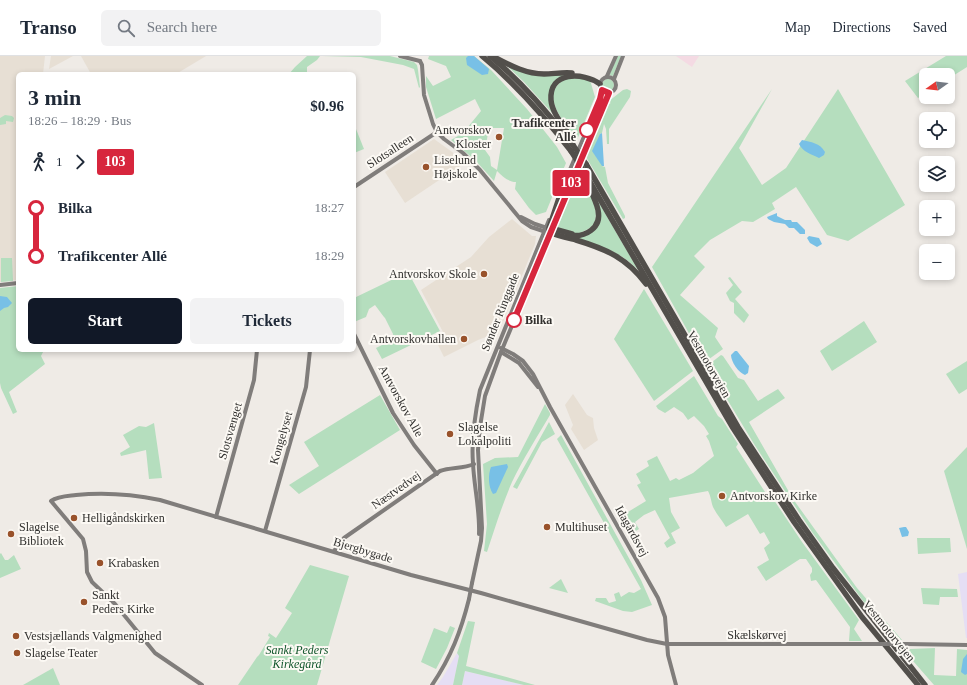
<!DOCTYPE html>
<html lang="en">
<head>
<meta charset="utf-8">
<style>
	body { margin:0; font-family:"Times New Roman",serif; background:#f2f2f3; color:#1f2937; height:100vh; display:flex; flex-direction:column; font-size:15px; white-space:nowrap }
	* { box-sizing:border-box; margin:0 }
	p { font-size:13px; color:#747a83 }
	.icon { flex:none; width:22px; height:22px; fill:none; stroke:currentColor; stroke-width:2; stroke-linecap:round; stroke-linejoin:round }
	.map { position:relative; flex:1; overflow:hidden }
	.panel { position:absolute; left:16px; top:16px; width:340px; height:280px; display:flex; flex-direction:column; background:#fff; border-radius:6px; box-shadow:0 2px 6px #0003 }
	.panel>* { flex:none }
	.badge { padding:0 8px; border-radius:3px; font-size:14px; line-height:26px }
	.needle { width:26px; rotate:256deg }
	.buttons { position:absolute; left:919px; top:12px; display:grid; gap:8px }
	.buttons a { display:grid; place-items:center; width:36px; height:36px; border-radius:6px; background:#fff; box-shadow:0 2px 6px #0003; font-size:20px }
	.map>.badge { position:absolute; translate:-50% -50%; box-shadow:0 0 0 2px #fff }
	.legs { display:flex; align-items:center; gap:6px; height:44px; padding:0 12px; font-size:13px }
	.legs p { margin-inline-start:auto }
	.summary { display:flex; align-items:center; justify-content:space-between; height:68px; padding:0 12px }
	h1 { font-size:22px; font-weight:800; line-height:30px }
	.button { display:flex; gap:8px; margin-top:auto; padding:8px 12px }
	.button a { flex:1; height:46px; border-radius:6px; background:#111827; color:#fff; font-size:16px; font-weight:800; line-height:46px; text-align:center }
	.button a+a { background:#f2f2f3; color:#1f2937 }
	ul { padding:0 12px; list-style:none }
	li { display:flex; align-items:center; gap:14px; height:48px; font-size:15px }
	li i { display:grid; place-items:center; width:6px; height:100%; margin:0 5px; background:currentColor }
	li i::after { content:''; width:10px; height:10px; margin:-5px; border:3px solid; border-radius:50%; background:#fff }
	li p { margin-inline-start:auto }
	li:first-child i { background:linear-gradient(#0000 50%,currentColor 0) }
	li:last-child i { background:linear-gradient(currentColor 50%,#0000 0) }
	header { display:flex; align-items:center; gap:24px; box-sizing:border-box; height:56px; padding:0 20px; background:#fff; border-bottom:1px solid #e0e1e3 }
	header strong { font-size:19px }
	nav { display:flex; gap:22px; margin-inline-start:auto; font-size:14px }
	.search { width:280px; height:36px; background:#f2f2f3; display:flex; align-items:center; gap:10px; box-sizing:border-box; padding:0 14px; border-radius:6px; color:#747a83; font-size:15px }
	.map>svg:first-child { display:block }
	.commercial { fill:#f4dae3 }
	.industrial { fill:#e5def4 }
	.built { fill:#e7dfd4 }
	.green { fill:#b5debe; fill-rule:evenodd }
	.water { fill:#78c0e6 }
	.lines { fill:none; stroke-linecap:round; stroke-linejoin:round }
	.secondary { stroke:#807d7b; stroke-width:4 }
	.highway { stroke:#524f4b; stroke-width:5.5 }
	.secondary-bridge { stroke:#807d7b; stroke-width:4 }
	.highway-bridge { stroke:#524f4b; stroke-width:5.5 }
	.line-1-casing { stroke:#fff; stroke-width:9 }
	.line-1 { stroke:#d7263d; stroke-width:6 }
	.stop-1-dot { fill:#fff; stroke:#d7263d; stroke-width:2 }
	.poi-dot { fill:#99522b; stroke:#fcf9f4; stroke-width:1.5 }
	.labels { text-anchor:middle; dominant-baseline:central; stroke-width:4; stroke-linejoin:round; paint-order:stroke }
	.stop-label { font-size:12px; font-weight:bold; fill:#31302e; stroke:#fcf9f4; text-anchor:end }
	.poi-label { font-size:12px; fill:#31302e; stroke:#fcf9f4; text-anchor:start }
	.street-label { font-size:12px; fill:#31302e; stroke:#fcf9f4 }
	.park-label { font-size:12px; font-style:italic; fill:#10552b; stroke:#fcf9f4 }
</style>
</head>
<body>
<header>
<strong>Transo</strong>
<div class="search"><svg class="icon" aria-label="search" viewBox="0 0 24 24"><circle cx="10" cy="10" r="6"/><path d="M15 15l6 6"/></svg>Search here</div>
<nav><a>Map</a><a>Directions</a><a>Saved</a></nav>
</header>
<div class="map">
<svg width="967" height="629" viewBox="0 0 967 629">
	<rect width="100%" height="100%" fill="#efebe6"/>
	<polygon class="commercial" points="676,0 699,0 692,11"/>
	<g class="industrial">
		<polygon points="967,516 967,582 966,582 958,518"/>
		<polygon points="457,597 459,600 453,629 437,629 443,621"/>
		<polygon points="465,615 524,629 462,629"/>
	</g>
	<g class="built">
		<polygon points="0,0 45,0 43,18 18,18 18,224 0,226"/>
		<polygon points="51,0 73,0 49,13"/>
		<polygon points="81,0 206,0 176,18 91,18"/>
		<polygon points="434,83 466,106 405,147 385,116"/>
		<polygon points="512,163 532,180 536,180 535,188 498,278 496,281 486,281 478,284 444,301 434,281 443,276 421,234 471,201 489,181"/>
		<polygon points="573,338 587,359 593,362 594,372 598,384 584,394 571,373 573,369 565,349"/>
	</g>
	<g class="green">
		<polygon points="307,0 320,0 317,4 307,11 307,18 289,18 295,11"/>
		<polygon points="322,0 390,0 414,6 417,9 418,14 420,31 419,32 414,13 403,9 361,1"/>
		<path d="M429,0H474L491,14L527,53L557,91L566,107L546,156L536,159L529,152L515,133L516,126C508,126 502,120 497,115L494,125L475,104L451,84L463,77L481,55L475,43L436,63L426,31V20L433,30L451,21L446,10L428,3ZM489,72H504L497,114L491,110L490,101L485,94Z"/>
		<polygon points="618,0 621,0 613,20 609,19"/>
		<polygon points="946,0 967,0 967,11 948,23 948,19 926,19 926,37 918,42 905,25"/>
		<polygon points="505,8 514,13 566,19 553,29 554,59 524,26"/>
		<path d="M569,21L590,24L595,41L577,84C571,81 568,74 564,67C553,49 544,33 569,21Z"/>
		<circle cx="608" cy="29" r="6"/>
		<polygon points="627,33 631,35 630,41 609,73 609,88 607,88 606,73 604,68 602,77 600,78 602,110 605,111 608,127 625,160 625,162 623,163 586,101 608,48 611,47 609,46 609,45 623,34"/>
		<polygon points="772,33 739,92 762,129 786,112 838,33 905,149 848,185 827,179 796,131 772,147 775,153 753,166 742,165 710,184 694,200 705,211 680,239 718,272 715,281 723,293 705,306 652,211"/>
		<polygon points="603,38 607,39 582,95 581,93"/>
		<polygon points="5,59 12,60 14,62 13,66 6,65 6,68 0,69 0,62"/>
		<polygon points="354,68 364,93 354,97"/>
		<path d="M579,118C587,133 610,166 584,175C582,176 578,178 575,178C570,177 563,174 557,172Z"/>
		<path d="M595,140L638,214C621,196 599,189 576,182C587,181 591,177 598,169Z"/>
		<polygon points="1,202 12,202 13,225 1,226"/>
		<polygon points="408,216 440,275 382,303 376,292 392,284 393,278 385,262 384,261 375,249 369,253 366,261 354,266 354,242"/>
		<polygon points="730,221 742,236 735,243 749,259 744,267 734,257 734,247 730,245 726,237 733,229 728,222"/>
		<polygon points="18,230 18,294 44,294 41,300 45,308 9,336 17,356 13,358 1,332 0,327 0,232"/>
		<polygon points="644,233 693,315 654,345 614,283"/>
		<polygon points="864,265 877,286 832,315 820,295"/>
		<polygon points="721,299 723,300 738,322 744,324 758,345 778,333 785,342 749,366 793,443 857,532 902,584 892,584 812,476 754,388 707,310"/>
		<polygon points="967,305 967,333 959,338 946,318"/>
		<path d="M694,320L718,360L722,363L738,388L736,391L765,436L770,438L802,486L859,564L854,573L862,585H849L850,571L816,524L811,525L810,519L812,516V512L806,503H800L766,525L757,511L769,504L764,492L770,487L764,476L760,478L748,458L726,471C722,464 717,459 713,451C711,446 711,440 708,435L669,442L671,456L680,472L671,477L676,487L667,492L664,487L670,482L655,454L644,459L635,466L639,473L634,476L623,459L646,445L637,429L641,427L636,418L649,410L647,405L657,400L670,425L676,422L679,424L693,417L714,400L709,385L706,380L709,378L704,370L694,360L688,364L683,357L674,351L665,357L658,353L656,350Z"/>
		<polygon points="380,339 400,374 299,438 289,429 319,410 304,386"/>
		<path d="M545,348L550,357V359C537,381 523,403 512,426C502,449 495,472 487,496L484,495L487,468L483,408L495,402L518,401Z"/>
		<polygon points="549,366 555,378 542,386 517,433 513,431"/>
		<polygon points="154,367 162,422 149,423 146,394 121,400 120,397 130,391 123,379 139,370 146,371"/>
		<polygon points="561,379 641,524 652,549 632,556 623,555 595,545 596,542 606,542 609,547 616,545 614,538 619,536 621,541 629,536 634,537 641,533 557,383"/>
		<polygon points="967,391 967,493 944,415"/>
		<polygon points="917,482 950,482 951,496 918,498"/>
		<polygon points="1,497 5,504 8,504 14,499 21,513 0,522 0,498"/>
		<polygon points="310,509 349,520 317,629 238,629 257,601 259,599 270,581 268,580 269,577 276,582 292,557 285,552"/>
		<polygon points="561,523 568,537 549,532"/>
		<polygon points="921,532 957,533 958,541 940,541 939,549 923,548"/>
		<polygon points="468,565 475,566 466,610 535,629 524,629 465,615 462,629 453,629 459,600 457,597"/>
		<polygon points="450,570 455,572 447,592 436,613 421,606 434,572 447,577"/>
		<polygon points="935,592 934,619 956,620 957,593 967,594 967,629 934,629 907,598 910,593"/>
		<polygon points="53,612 60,629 23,629"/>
	</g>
	<g class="water">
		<polygon points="468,0 474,0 489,13 488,18 482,19 467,9 466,2"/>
		<polygon points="602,77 604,110 602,110 592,95 600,78"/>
		<path d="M802,84C811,86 820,87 825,96L824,99L819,102C811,98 803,96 799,88Z"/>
		<polygon points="777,157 777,160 785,164 791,164 792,166 797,166 805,174 805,178 800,178 794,172 789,172 785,168 774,166 768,163 767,161"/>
		<polygon points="809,180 819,182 822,188 817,191 810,187 807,182"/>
		<polygon points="0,240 7,241 12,247 8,251 4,252 0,255"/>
		<path d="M735,295H737L749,310L748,317L745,319C739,317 731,306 731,299Z"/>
		<path d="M507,408L508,411L496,437L493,438C488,431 488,418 491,411Z"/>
		<polygon points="904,471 906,471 909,476 908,480 902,481 899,472"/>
		<polygon points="967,598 967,618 965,619 961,616 963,603"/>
	</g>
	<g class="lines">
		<g class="secondary">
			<polyline points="400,0 420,5"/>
			<polyline points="420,5 422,9 424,39 433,68 437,76 444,83 463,97 480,114 522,165 531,171 546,176"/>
			<polyline points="607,20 616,0"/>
			<circle cx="608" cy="29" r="8"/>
			<polyline points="614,23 623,0"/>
			<polyline points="563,130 600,43 602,34"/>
			<polyline points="354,131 437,76"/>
			<polyline points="521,161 535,168 547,172"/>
			<polyline points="0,229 18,227"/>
			<polyline points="354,278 393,357 414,389 437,418"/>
			<polyline points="501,292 513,298 523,305 533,318 550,351 658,542 665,561 668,599 676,629"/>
			<polyline points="501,296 519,307 538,331"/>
			<polyline points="216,461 254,324 257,294"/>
			<polyline points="265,475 306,331 310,294"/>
			<path d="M479,478C480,454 474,431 473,407C471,383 475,358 480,334L549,164"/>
			<path d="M334,495L344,482L440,415C451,411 463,413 474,408"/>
			<polyline points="472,527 481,485 482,472 478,394 480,371 485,340 501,296 609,37"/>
			<polyline points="906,588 967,589"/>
			<path d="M202,629L155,597L115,548L92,526L87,516L86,495L83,483L51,445C58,440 68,440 76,439C104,436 131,438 160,444L411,519L481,537L647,584L667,588H872"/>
			<path d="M432,629C451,601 461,575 469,543"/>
		</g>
		<g class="highway">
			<path d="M482,0C516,28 544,60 571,95"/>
			<path d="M490,0C522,26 548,57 573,89"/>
			<path d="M496,2C511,10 527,18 544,18C553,18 563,16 572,17"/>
			<path d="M570,80C563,69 552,57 551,44C549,15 583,16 600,28"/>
			<polyline points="586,108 738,371 799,464 833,512 925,629"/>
			<polyline points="583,114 733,372 794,466 862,561 918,629"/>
			<path d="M564,127L549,172V176C558,180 568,182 576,184C606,193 627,202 646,228"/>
			<polyline points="554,173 572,178"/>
			<path d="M569,179C585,182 602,172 598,154C596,144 591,136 587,127"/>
		</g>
		<g class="secondary-bridge">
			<polyline points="469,543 472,527"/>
			<polyline points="872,588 906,588"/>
		</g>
		<g class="highway-bridge">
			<polyline points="573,89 586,108"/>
			<polyline points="571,95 583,114"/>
		</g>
	</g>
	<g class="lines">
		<g class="line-1-casing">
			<polyline id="line-1" points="514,264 609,37 602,34 600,43 587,74"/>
		</g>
		<use href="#line-1" class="line-1"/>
	</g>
	<g class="stop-1-dot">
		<circle cx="587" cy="74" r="7"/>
		<circle cx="514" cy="264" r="7"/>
	</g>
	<g class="poi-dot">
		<circle cx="499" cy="81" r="4"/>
		<circle cx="426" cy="111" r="4"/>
		<circle cx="484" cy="218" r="4"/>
		<circle cx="464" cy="283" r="4"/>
		<circle cx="450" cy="378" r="4"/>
		<circle cx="722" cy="440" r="4"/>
		<circle cx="74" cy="462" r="4"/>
		<circle cx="547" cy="471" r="4"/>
		<circle cx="11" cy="478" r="4"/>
		<circle cx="100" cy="507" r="4"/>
		<circle cx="84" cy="546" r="4"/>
		<circle cx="16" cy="580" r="4"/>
		<circle cx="17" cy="597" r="4"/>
	</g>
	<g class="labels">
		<g class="stop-label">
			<text x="576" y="67">Trafikcenter<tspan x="576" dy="14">Allé</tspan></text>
			<text x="525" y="264" text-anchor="start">Bilka</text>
		</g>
		<g class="poi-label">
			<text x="491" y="74" text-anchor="end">Antvorskov<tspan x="491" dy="14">Kloster</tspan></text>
			<text x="434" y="104">Liselund<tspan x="434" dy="14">Højskole</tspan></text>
			<text x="476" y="218" text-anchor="end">Antvorskov Skole</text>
			<text x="456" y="283" text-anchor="end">Antvorskovhallen</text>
			<text x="458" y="371">Slagelse<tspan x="458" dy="14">Lokalpoliti</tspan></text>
			<text x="730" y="440">Antvorskov Kirke</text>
			<text x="82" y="462">Helligåndskirken</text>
			<text x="19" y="471">Slagelse<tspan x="19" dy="14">Bibliotek</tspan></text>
			<text x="555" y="471">Multihuset</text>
			<text x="108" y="507">Krabasken</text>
			<text x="92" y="539">Sankt<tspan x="92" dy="14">Peders Kirke</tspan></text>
			<text x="24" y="580">Vestsjællands Valgmenighed</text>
			<text x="25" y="597">Slagelse Teater</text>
		</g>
		<g class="street-label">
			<text transform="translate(390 95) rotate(-33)">Slotsalleen</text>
			<text transform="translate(500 256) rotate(-68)">Sønder Ringgade</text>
			<text transform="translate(709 308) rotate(60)">Vestmotorvejen</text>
			<text transform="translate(401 345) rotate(61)">Antvorskov Alle</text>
			<text transform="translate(230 375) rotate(-74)">Slotsvænget</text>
			<text transform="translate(281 382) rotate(-74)">Kongelyset</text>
			<text transform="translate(396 434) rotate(-35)">Næstvedvej</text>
			<text transform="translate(632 475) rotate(61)">Idagårdsvej</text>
			<text transform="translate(363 494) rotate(17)">Bjergbygade</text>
			<text transform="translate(889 575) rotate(51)">Vestmotorvejen</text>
			<text x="757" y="579">Skælskørvej</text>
		</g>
		<g class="park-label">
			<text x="297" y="594">Sankt Peders<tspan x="297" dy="14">Kirkegård</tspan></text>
		</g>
	</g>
</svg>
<div class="buttons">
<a><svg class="needle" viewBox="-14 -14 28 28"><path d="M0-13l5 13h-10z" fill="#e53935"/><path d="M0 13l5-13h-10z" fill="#747a83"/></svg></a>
<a><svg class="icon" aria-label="locate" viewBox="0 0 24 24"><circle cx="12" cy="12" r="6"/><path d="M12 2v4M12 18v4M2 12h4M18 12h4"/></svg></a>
<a><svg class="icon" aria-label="layers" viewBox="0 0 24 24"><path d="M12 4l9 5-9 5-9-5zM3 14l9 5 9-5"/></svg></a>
<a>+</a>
<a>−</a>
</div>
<b class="badge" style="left:571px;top:127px;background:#d7263d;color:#fff">103</b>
<section class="panel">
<div class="summary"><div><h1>3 min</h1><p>18:26 – 18:29 · Bus</p></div><b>$0.96</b></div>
<div class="legs"><svg class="icon" aria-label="walk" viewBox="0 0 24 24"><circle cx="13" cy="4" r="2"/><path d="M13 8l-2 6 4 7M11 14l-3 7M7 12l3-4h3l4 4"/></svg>1<svg class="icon" aria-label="forward" viewBox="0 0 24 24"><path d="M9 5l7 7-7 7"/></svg><b class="badge" style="background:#d7263d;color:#fff">103</b></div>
<ul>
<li><i style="color:#d7263d"></i><b>Bilka</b><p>18:27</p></li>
<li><i style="color:#d7263d"></i><b>Trafikcenter Allé</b><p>18:29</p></li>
</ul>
<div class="button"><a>Start</a><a>Tickets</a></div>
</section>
</div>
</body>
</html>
